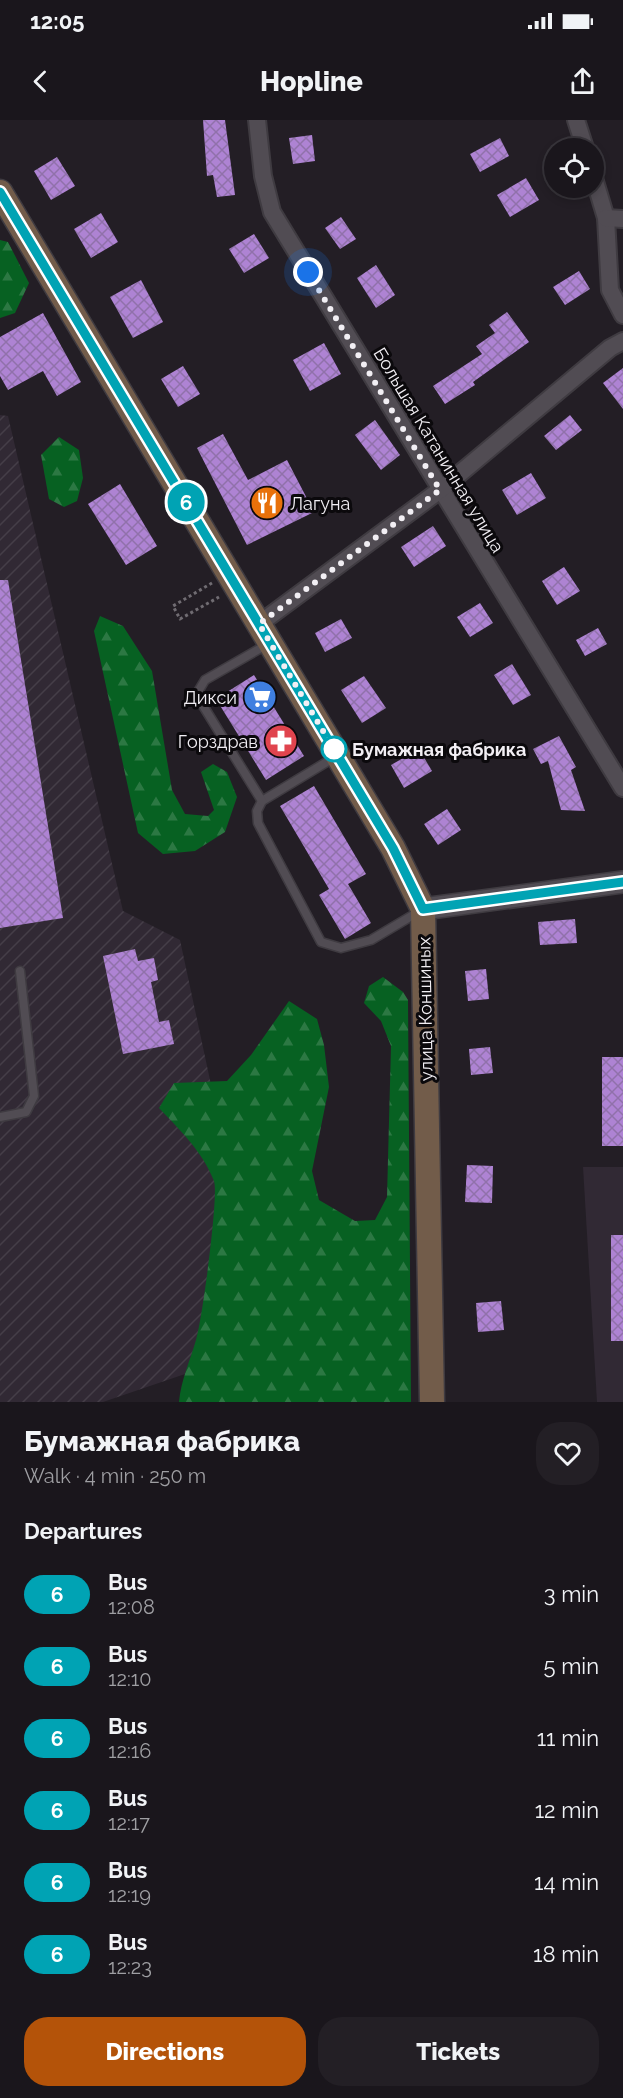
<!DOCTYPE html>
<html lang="en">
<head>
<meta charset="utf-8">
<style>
	body { margin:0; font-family:Raleway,sans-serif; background:#231f25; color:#f1f3f6; height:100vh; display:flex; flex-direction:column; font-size:22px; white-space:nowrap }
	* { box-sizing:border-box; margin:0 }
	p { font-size:20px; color:#9f9fa3 }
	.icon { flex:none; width:33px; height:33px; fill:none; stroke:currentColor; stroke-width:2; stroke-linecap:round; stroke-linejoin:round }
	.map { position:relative; height:1282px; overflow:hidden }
	.sheet { display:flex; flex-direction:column; background:#1a161c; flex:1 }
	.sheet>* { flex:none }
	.badge { padding:0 12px; border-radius:20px; font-size:21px; line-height:39px }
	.tools { position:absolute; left:544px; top:18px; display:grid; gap:12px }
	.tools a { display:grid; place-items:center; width:60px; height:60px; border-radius:50%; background:#1a161c; box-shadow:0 3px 9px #0003,0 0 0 2px #38353b; font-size:30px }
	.you { position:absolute; width:30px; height:30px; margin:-15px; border:4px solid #fff; border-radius:50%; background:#1a73e8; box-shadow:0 0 0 9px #1a73e833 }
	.map>.badge { position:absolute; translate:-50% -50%; box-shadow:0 0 0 3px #fff }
	h2 { padding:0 24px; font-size:22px; line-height:54px }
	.round { display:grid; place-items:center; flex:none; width:63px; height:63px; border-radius:24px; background:#231f25 }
	.head { display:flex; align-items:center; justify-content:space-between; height:102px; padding:0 24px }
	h1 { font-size:28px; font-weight:800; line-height:45px }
	.button { display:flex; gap:12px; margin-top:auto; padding:12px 24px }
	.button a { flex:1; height:69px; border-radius:24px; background:#b45309; color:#fff; font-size:24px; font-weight:800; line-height:69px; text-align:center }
	.button a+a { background:#231f25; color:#f1f3f6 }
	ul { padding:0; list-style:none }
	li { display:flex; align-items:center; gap:18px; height:72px; padding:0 24px }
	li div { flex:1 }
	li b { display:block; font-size:22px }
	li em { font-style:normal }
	li .badge { min-width:66px; font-weight:700; text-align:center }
	.status { display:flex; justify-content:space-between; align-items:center; height:42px; padding:0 30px; background:#1a161c; direction:ltr }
	.status svg { height:16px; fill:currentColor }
	header { display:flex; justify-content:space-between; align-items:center; height:78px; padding:0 24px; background:#1a161c; font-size:27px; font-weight:800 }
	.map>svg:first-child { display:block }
	.built { fill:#312934 }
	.industrial { fill:url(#industrial-furrows) }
	.forest { fill:url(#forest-firs) }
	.building { fill:url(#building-cross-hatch) }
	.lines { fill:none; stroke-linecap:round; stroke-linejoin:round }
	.service-casing { stroke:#3f3b41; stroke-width:11 }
	.minor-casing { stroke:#3f3b41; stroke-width:20 }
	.tertiary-casing { stroke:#3f3b41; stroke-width:24 }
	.secondary-casing { stroke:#3f3b41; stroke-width:27 }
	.path { stroke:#706c72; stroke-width:3; stroke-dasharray:3 3; stroke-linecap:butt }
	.service { stroke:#514c53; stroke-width:8 }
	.minor { stroke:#514c53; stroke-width:16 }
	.tertiary { stroke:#514c53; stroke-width:21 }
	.secondary { stroke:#725c4a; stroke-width:24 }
	.line-casing { stroke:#fff; stroke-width:14 }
	.line { stroke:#00a3b4; stroke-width:9 }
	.walk { stroke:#f2eff4; stroke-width:6; stroke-dasharray:0 10.8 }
	.stop-dot { fill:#fff; stroke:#00a3b4; stroke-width:3 }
	.labels { text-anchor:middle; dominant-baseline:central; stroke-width:6; stroke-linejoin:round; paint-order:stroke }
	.street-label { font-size:18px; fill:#f2eff4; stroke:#0b090c }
	.poi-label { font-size:18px; fill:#f2eff4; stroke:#0b090c; text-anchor:end }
	.stop-label { font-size:18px; font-weight:bold; fill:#f2eff4; stroke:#0b090c; text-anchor:start }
</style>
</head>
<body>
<div class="status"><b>12:05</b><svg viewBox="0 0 49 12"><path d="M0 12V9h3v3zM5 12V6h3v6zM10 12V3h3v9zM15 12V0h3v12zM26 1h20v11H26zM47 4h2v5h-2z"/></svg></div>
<header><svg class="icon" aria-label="back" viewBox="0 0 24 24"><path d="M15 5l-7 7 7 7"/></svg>Hopline<svg class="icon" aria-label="share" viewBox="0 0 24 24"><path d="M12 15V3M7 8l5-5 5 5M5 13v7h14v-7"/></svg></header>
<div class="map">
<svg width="623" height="1282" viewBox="0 0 623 1282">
	<defs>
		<pattern id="industrial-furrows" width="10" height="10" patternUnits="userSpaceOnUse" patternTransform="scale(1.5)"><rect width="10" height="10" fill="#312934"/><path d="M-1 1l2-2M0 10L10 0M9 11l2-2" fill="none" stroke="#453e48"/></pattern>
		<pattern id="forest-firs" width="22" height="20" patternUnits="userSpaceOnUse" patternTransform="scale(1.5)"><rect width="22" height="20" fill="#076122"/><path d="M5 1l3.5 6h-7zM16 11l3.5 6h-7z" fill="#2c7843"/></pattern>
		<pattern id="building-cross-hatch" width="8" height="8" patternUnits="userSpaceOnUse" patternTransform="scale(1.5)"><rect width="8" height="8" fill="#ae83d3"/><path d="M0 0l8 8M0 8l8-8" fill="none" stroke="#9071aa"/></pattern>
	</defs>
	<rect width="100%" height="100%" fill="#231e25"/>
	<polygon class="built" points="583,1047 623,1047 623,1282 597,1282"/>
	<polygon class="industrial" points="0,295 8,296 123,791 180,820 267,1226 103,1282 0,1282"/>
	<g class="forest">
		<polygon points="0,120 8,122 29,163 15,193 0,198"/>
		<polygon points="59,317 79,330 83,358 77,381 64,387 49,379 41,335"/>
		<polygon points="100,496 123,506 152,551 172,670 185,694 208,696 214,690 201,652 213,644 227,652 237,677 225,712 195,731 163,734 138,713 94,511"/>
		<path d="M383,857L403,872L408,880L411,1282H179C181,1260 190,1241 196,1220C202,1201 219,1075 214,1061C203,1032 179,1009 159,988L174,963L227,961L251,935L289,881L317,899L324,925L329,967L312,1051L319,1080L355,1101L375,1100L387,1077L391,926L381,901L364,883L369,866Z"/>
	</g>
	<g class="building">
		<polygon points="203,0 225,0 235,75 217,77 213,55 207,56"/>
		<polygon points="312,15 315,41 293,44 289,18"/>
		<polygon points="500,18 509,36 480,52 470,34"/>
		<polygon points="57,37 75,66 51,80 34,51"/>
		<polygon points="526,58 539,80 510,97 497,75"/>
		<polygon points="101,93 118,122 91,138 74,109"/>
		<polygon points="341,97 356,119 340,129 325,108"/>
		<polygon points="254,114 269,138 244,153 229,129"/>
		<polygon points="376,145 395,175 376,188 357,158"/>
		<polygon points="579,151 590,169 565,185 553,167"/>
		<polygon points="141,160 163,202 133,218 110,177"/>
		<polygon points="507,192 529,222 473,262 475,265 445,284 433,266 482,234 476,226 495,213 489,205"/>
		<polygon points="43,193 81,262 57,276 43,251 8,270 0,256 0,217"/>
		<polygon points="324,223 341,254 310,271 293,240"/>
		<polygon points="183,246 200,274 178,287 161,259"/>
		<polygon points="623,248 623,289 603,263"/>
		<polygon points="570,295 582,310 556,330 544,316"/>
		<polygon points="375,300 400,335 381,350 355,315"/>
		<polygon points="223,314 248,360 287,340 314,392 247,425 197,328"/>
		<polygon points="531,353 546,378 517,395 502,370"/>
		<polygon points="120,364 157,426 126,445 88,384"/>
		<polygon points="433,406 446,426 414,447 401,427"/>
		<polygon points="564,447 580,471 557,485 542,461"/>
		<polygon points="0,460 8,460 63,798 0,808"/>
		<polygon points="480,483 493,503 470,517 457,497"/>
		<polygon points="341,499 352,518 325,532 315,513"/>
		<polygon points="598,508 607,524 585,536 576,520"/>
		<polygon points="512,544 531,575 513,585 494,555"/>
		<polygon points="254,555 304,636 266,660 216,579"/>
		<polygon points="364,556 386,588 362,603 341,570"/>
		<polygon points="559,616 576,647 571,650 585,691 561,690 548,641 541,644 533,629"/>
		<polygon points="419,629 432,651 404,668 391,645"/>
		<polygon points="314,666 366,754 348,764 371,803 345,819 319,775 329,769 280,686"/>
		<polygon points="447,689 461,710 438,725 424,704"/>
		<polygon points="575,799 577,823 540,825 538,802"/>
		<polygon points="135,829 138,841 154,838 158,860 151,862 159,902 169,900 174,924 123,934 103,836"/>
		<polygon points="486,849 489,879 468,881 465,851"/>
		<polygon points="490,927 493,953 471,955 469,929"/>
		<rect x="602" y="937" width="21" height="89"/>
		<polygon points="467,1045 493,1046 492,1083 465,1082"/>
		<rect x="611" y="1115" width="12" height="106"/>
		<polygon points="501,1181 504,1210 478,1212 476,1183"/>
	</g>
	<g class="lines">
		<g class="service-casing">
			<g id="service">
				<polyline points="335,637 262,681 257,691 258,703 321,822 341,828 371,820 420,791"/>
				<polyline points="262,681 202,584 199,570 205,560 268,524"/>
				<polyline points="0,997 26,992 34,976 20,851"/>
			</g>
		</g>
		<g class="minor-casing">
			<g id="minor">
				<polyline points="257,0 263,56 272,92 623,668"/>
				<polyline points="576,0 585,28"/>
				<polyline points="594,58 606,98 610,170 623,195"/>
				<polyline points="606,98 623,99"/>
				<polyline points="259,504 440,370 610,228 623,221"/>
			</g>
		</g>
		<g class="tertiary-casing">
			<polyline id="tertiary" points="423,789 623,762"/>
		</g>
		<g class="secondary-casing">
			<polyline id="secondary" points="0,72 393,728 423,789 432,1282"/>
		</g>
		<polyline class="path" points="212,463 173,486 180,499 219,477"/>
		<use href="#service" class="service"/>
		<use href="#minor" class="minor"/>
		<use href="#tertiary" class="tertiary"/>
		<use href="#secondary" class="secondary"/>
	</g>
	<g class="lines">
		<g class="line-casing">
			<polyline id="line" points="0,72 393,728 423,789 623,762"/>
		</g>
		<use href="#line" class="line"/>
		<polyline class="walk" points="308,152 440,370 259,504 338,636 334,629"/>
	</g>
	<defs>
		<g id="restaurant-disc" transform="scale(1.725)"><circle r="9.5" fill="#e8710a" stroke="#0b090c"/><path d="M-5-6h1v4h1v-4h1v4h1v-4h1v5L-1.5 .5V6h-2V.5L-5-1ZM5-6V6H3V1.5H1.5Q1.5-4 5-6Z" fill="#fff"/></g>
		<g id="supermarket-disc" transform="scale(1.725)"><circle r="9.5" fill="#3f7fe0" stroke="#0b090c"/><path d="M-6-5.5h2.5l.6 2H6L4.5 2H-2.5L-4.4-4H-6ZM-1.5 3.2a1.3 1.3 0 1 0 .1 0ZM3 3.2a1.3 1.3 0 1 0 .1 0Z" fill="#fff"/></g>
		<g id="pharmacy-disc" transform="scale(1.725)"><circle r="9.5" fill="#e0444e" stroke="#0b090c"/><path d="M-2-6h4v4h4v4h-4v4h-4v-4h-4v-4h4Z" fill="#fff"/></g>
	</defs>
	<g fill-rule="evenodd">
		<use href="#restaurant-disc" x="267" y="383"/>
		<use href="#supermarket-disc" x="260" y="577"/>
		<use href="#pharmacy-disc" x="281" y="621"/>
	</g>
	<circle class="stop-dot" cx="334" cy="629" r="12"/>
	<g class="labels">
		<g class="street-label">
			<text transform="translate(439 330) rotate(59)">Большая Катанинная улица</text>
			<text transform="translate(425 889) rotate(-91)">улица Коншиных</text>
		</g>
		<g class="poi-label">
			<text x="290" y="383" text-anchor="start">Лагуна</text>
			<text x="237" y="577">Дикси</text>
			<text x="258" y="621">Горздрав</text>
		</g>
		<g class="stop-label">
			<text x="352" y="629">Бумажная фабрика</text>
		</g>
	</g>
</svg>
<div class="tools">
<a><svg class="icon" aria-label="locate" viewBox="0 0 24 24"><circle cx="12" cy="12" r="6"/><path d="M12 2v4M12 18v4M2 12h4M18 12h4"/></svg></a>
</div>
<div class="you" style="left:308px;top:152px"></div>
<b class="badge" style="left:186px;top:382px;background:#00a3b4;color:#fff">6</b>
</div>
<section class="sheet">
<div class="head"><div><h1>Бумажная фабрика</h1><p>Walk · 4 min · 250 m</p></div><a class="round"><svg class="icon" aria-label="heart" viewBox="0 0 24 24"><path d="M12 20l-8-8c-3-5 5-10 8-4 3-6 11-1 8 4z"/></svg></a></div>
<h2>Departures</h2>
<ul>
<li><span class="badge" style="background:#00a3b4;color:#fff">6</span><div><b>Bus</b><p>12:08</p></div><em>3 min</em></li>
<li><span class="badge" style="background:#00a3b4;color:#fff">6</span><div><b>Bus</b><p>12:10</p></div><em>5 min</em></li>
<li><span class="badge" style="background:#00a3b4;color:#fff">6</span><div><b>Bus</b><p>12:16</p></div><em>11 min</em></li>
<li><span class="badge" style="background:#00a3b4;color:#fff">6</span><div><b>Bus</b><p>12:17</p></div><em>12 min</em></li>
<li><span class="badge" style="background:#00a3b4;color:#fff">6</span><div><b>Bus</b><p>12:19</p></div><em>14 min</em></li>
<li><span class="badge" style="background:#00a3b4;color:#fff">6</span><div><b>Bus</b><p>12:23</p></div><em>18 min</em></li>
</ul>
<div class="button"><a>Directions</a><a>Tickets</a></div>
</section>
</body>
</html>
